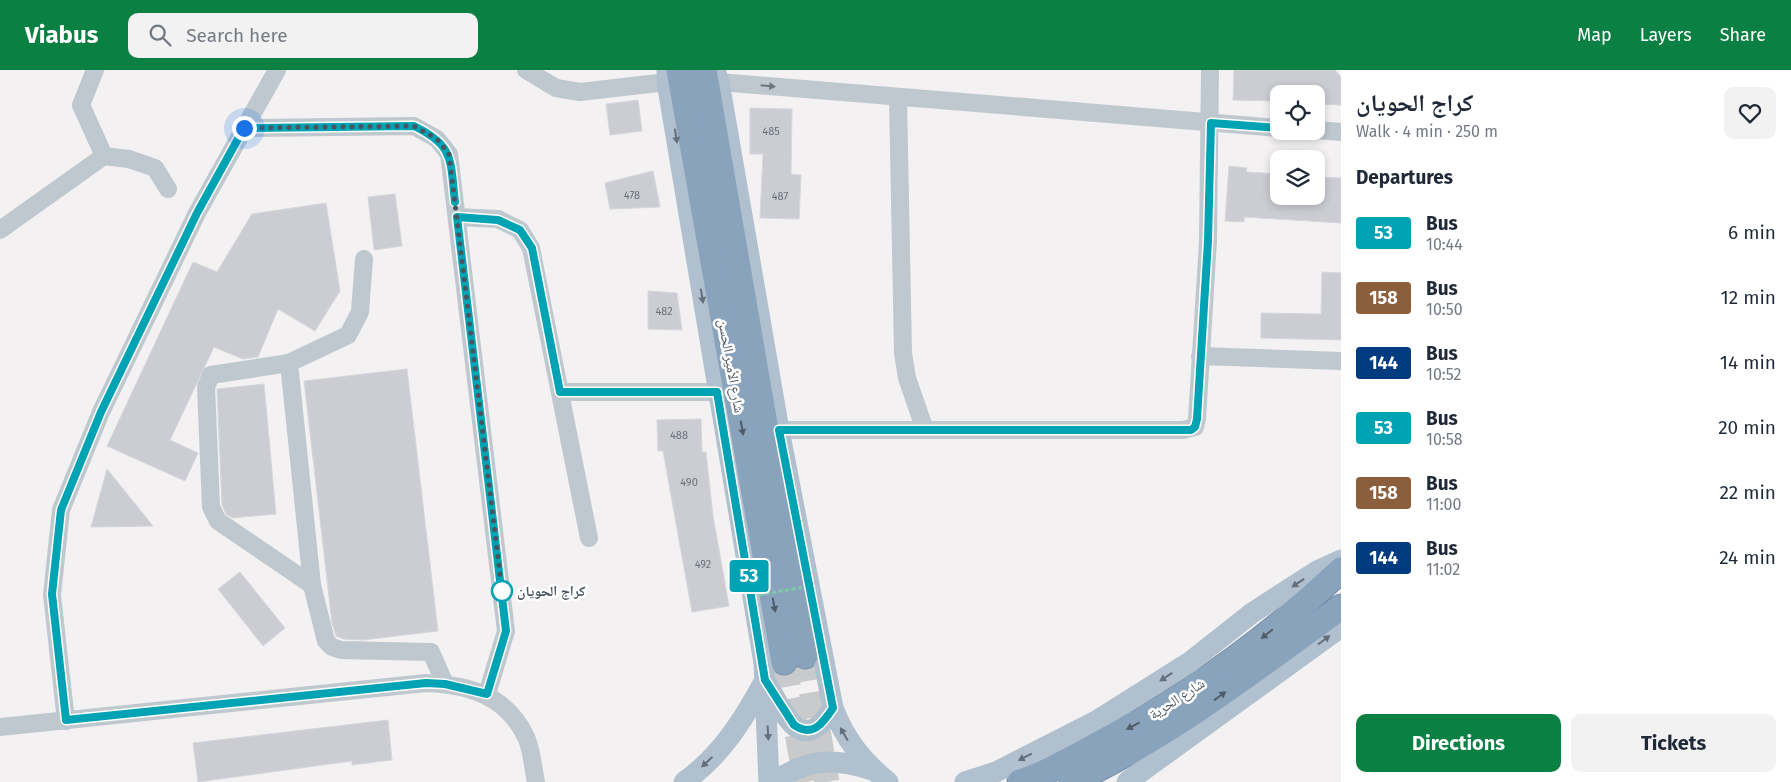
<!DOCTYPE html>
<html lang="en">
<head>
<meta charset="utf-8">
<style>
	body { margin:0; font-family:"Fira Sans","Noto Naskh Arabic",sans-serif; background:#f2f2f3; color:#1f2937; height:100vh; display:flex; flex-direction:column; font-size:19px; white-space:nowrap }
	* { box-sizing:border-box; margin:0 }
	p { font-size:16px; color:#747a83 }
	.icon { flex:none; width:28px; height:28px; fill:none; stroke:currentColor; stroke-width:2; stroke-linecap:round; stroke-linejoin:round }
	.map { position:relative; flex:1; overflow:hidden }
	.side { display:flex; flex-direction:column; background:#fff; width:450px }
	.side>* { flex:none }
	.badge { padding:0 10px; border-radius:4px; font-size:18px; line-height:32px }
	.buttons { position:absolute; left:1270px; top:15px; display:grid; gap:10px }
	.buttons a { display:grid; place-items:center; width:55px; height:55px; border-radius:10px; background:#fff; box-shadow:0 2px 8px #0003; font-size:25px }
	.you { position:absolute; width:25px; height:25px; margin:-12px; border:4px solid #fff; border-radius:50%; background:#1a73e8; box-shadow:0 0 0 8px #1a73e833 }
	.map>.badge { position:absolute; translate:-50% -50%; box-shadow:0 0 0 2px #fff }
	h2 { padding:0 15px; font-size:19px; line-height:45px }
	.round { display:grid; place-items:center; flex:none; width:52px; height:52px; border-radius:10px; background:#f2f2f3 }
	.overview { display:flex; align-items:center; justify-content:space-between; height:85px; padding:0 15px }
	h1 { font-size:24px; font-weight:700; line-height:38px }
	.primary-button { display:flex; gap:10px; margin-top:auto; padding:10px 15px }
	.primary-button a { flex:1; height:58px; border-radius:10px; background:#0b8043; color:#fff; font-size:20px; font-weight:700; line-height:58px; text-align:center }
	.primary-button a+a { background:#f2f2f3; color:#1f2937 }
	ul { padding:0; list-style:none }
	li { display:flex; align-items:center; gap:15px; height:65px; padding:0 15px }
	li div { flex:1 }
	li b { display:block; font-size:19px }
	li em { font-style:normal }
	li .badge { min-width:55px; font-weight:700; text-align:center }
	header { display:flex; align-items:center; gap:30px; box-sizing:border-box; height:70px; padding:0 25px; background:#0b8043; color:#fff }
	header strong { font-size:24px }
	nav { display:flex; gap:28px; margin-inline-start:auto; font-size:18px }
	.search { width:350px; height:45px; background:#f2f2f3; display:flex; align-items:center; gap:12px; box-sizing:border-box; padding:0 18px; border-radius:10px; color:#747a83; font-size:19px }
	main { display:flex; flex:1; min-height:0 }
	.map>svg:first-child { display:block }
	.building { fill:#cbcdd3; stroke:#d5d7dc }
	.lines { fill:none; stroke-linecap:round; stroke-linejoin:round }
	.highway-tunnel { stroke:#c8cacc; stroke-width:25; stroke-dasharray:25 12; stroke-linecap:butt }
	.highway-casing { stroke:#758ea9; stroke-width:27 }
	.minor { stroke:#bfc8cf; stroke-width:18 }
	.major { stroke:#b1c0ce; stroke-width:21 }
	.highway { stroke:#8aa3bd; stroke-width:25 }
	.path-bridge { stroke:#7acba3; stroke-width:3; stroke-dasharray:4 2.5; stroke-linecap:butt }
	.oneway { fill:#6c7780 }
	.oneway2 { fill:#636f7a }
	.oneway3 { fill:#505c68 }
	.line-casing { stroke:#fff; stroke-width:11 }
	.line { stroke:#00a3b4; stroke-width:8 }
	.walk { stroke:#49545e; stroke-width:5; stroke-dasharray:0 9 }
	.stop-dot { fill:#fff; stroke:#00a3b4; stroke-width:2.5 }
	.labels { text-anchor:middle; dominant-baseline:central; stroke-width:5; stroke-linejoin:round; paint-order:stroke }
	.number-label { font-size:11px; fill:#6a727b }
	.street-label { font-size:14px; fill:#49545e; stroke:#fff }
	.stop-label { font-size:14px; font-weight:bold; fill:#49545e; stroke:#fff; text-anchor:start }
</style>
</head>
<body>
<header>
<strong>Viabus</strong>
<div class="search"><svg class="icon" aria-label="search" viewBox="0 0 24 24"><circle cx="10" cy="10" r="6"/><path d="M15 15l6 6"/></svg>Search here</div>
<nav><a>Map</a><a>Layers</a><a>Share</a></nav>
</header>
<main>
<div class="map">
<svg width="1341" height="712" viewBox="0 0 1341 712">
	<rect width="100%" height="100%" fill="#f3f1f1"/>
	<g class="building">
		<polygon points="1234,0 1335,0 1341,7 1341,35 1316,34 1316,24 1272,24 1272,31 1233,30"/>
		<polygon points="638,30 642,61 610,65 606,34"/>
		<polygon points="750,38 792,39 791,104 801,105 799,149 760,148 763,84 750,84"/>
		<polygon points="1229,96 1247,98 1246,102 1279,104 1279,126 1316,126 1316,107 1341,108 1341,153 1244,147 1244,152 1225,151"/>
		<polygon points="653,101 660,137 610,139 605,113"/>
		<polygon points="395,124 402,176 374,180 368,127"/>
		<polygon points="326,133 340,221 315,261 278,239 258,287 243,289 214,277 170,370 198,383 185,411 107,376 193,192 217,202 252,144"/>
		<polygon points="1322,202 1341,203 1341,270 1261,268 1261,243 1321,244"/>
		<polygon points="648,221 677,223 682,260 648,259"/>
		<polygon points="407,299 438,561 363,570 343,569 336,566 332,553 304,311"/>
		<polygon points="264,314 276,444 232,448 226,444 222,435 217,319"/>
		<polygon points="701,349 702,382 706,382 713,446 729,536 692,542 663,381 658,381 657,350"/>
		<polygon points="107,399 153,456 91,457"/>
		<polygon points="240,502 285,558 263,576 218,519"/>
		<polygon points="388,650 392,690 352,695 352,691 198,712 193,673"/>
	</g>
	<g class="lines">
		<g class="highway-tunnel">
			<polyline points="805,586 827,712"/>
			<polyline points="784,592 806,712"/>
		</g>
		<g class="highway-casing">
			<g id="highway">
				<polyline points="679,0 784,592"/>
				<polyline points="704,0 805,586"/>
				<path d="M1020,712C1046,704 1071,689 1095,676C1185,629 1267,570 1341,500"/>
				<path d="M1072,712C1172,664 1252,602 1341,537"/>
			</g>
		</g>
		<g class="minor">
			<polyline points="95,0 81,35 104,86"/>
			<polyline points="526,0 556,18 580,22 667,12"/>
			<polyline points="719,12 1279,58"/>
			<polyline points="898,28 903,283 907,308 925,360"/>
			<polyline points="244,58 414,56 437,69 449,84 506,561 487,624"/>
			<polyline points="1316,60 1341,62"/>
			<polyline points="457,147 498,149 520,160 531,178 589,468"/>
			<polyline points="0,160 104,86 129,89 155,98 168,119"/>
			<polyline points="364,189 360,242 348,265 289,293 312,515 326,571 332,577 341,580 431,582 445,614"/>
			<polyline points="1200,286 1341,291"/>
			<polyline points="289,293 211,305 206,317 211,437 218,451 312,515"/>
			<polyline points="560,322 717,322"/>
			<polyline points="779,360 1183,360 1195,357 1197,349 1208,171 1210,0"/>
			<polyline points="66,651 52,525 61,440 101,342 197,143 277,0"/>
			<path d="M0,657L426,613C469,615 506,625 526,667C532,680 533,698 536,712"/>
		</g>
		<g class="major">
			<polyline points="667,0 667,12 764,593 769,712"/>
			<path d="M715,0L719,12L779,360L833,638C845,669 862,691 888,712"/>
			<path d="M766,612C784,643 801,689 833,638"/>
			<path d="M684,712C721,686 744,649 765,610"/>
			<path d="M773,712C808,689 832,687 872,700"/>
			<polyline points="965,712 996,702 1098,650 1190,592 1252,543 1317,501 1341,490"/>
			<polyline points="1127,712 1341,557"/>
		</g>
		<use href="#highway" class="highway"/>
		<polyline class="path-bridge" points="753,526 810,516"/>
	</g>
	<defs><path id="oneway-solid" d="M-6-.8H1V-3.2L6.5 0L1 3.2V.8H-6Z" transform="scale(1.25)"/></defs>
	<use class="oneway" href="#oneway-solid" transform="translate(768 16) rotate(5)"/>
	<g class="oneway2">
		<use href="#oneway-solid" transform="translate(676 66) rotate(81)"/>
		<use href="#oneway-solid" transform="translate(702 226) rotate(81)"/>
		<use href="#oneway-solid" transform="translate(1298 513) rotate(146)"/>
		<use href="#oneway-solid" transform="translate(1324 570) rotate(-37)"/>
		<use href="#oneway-solid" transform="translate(1166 607) rotate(147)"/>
		<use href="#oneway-solid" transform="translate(768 663) rotate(87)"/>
		<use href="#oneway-solid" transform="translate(844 664) rotate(-120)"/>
		<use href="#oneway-solid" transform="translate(1025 687) rotate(153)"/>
		<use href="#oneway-solid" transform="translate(707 692) rotate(137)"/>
	</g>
	<g class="oneway3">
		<use href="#oneway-solid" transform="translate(742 358) rotate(80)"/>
		<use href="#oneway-solid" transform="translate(774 535) rotate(80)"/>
		<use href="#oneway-solid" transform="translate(1267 564) rotate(141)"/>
		<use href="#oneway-solid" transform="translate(1220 626) rotate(-36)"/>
		<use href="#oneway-solid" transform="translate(1133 656) rotate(152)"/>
	</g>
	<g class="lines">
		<g class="line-casing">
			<path id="line" d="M455,132C450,90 455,76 414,56L244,58L197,143L101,342L61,440L52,524L66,650L426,613L445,614L487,624L506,561L457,147L498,150L520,160L532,178L560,322H717L765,610L794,655C813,668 823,653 833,638L779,360H1191L1195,357L1197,349L1208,171L1211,53L1279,58"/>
		</g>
		<use href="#line" class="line"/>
		<polyline class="walk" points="244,58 414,56 437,69 449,84 502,521"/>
	</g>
	<circle class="stop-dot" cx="502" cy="521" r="10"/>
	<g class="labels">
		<g class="number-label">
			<text x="771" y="61">485</text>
			<text x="632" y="125">478</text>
			<text x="780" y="126">487</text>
			<text x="664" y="241">482</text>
			<text x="679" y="365">488</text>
			<text x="689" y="412">490</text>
			<text x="703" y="494">492</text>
		</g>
		<g class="street-label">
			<text transform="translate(731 296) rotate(80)">شارع الأمير الحسن</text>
			<text transform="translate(1177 629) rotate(-33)">شارع الحرية</text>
		</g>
		<g class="stop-label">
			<text x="517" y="521">كراج الحويان</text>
		</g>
	</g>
</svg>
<div class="buttons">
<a><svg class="icon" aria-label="locate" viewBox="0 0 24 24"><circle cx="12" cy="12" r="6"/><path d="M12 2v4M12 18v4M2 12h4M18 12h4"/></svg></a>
<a><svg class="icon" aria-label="layers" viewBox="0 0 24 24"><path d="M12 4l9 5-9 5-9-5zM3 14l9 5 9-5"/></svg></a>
</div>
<div class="you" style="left:244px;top:58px"></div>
<b class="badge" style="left:749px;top:506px;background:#00a3b4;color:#fff">53</b>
</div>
<section class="side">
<div class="overview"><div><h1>كراج الحويان</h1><p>Walk · 4 min · 250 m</p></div><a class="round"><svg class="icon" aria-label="heart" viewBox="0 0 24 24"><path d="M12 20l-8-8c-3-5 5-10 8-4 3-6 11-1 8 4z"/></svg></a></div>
<h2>Departures</h2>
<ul>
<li><span class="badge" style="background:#00a3b4;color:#fff">53</span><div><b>Bus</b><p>10:44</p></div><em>6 min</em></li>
<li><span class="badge" style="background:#8b5e3c;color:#fff">158</span><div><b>Bus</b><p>10:50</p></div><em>12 min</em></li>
<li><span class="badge" style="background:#003b80;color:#fff">144</span><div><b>Bus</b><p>10:52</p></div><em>14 min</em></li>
<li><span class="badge" style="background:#00a3b4;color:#fff">53</span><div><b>Bus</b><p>10:58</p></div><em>20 min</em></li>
<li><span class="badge" style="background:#8b5e3c;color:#fff">158</span><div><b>Bus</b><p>11:00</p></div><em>22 min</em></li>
<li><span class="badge" style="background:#003b80;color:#fff">144</span><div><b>Bus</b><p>11:02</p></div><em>24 min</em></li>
</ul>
<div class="primary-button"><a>Directions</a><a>Tickets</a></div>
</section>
</main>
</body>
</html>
